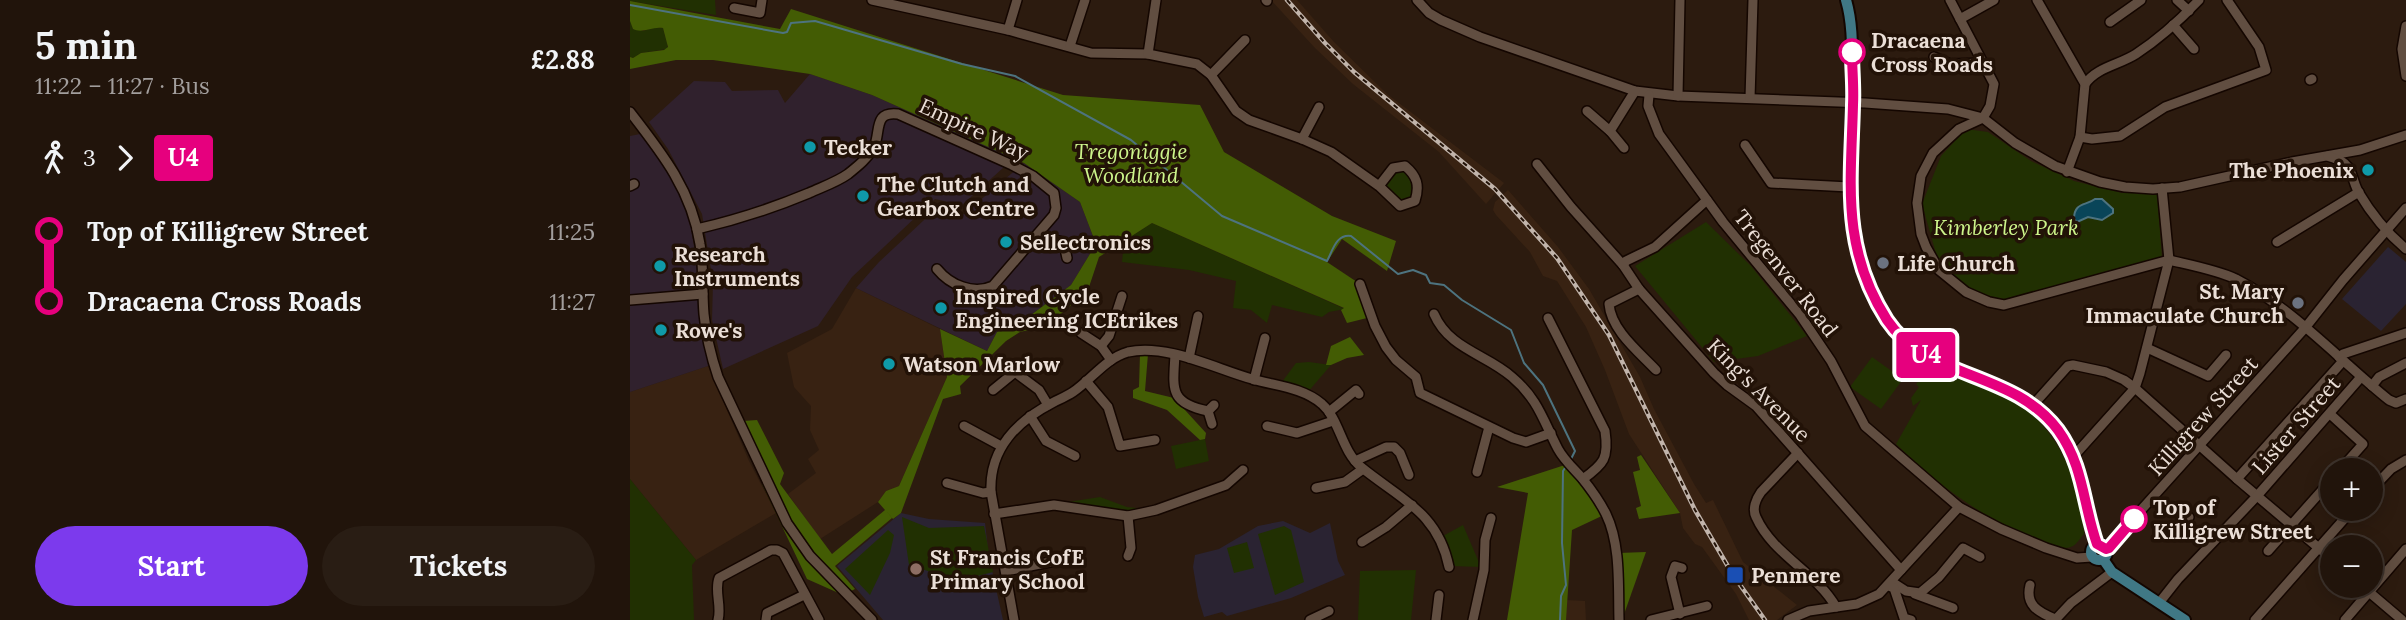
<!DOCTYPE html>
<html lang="en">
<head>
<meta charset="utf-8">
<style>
	body { margin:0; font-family:Lora,serif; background:#291d14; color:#f1f3f6; height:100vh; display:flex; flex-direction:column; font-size:26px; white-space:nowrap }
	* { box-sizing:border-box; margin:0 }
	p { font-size:23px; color:#a29e9d }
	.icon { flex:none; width:38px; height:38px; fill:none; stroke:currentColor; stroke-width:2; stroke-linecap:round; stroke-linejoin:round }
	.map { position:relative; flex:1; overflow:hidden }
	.sheet { display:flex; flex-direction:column; background:#21140b; width:630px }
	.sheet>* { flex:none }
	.badge { padding:0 14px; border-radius:5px; font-size:24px; line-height:46px }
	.controls { position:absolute; left:1690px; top:458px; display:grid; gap:14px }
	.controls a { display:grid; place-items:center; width:63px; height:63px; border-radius:50%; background:#21140b; box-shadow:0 4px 18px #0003,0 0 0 2px #3e332c; font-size:35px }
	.map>.badge { position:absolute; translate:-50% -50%; box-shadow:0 0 0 4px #fff }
	.legs { display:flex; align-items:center; gap:10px; height:77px; padding:0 35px; font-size:23px }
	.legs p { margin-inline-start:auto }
	.head { display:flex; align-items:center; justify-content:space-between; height:119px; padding:0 35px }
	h1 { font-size:38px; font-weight:700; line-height:52px }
	.cta { display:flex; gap:14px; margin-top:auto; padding:14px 35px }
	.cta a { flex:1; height:80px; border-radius:42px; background:#7c3aed; color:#fff; font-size:28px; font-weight:700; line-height:80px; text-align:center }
	.cta a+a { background:#291d14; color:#f1f3f6 }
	ul { padding:0 35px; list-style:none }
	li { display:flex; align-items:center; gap:24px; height:70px; font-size:26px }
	li i { display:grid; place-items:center; width:10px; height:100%; margin:0 9px; background:currentColor }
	li i::after { content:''; width:18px; height:18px; margin:-9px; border:5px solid; border-radius:50%; background:#21140b }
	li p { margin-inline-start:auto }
	li:first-child i { background:linear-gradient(#0000 50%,currentColor 0) }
	li:last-child i { background:linear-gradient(currentColor 50%,#0000 0) }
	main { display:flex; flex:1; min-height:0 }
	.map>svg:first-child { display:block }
	.built { fill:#382212 }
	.industrial { fill:#30212d }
	.education { fill:#2a2332 }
	.green { fill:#213002 }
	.forest { fill:#435c04 }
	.water { fill:#094559; stroke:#4d737f; stroke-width:2 }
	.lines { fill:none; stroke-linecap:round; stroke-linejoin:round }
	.stream { stroke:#4d737f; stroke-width:2 }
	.minor-casing { stroke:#140600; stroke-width:12 }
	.major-casing { stroke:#140600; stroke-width:14 }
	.minor { stroke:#614e41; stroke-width:9 }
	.major { stroke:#407885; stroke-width:10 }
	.rail-casing { stroke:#c1b4ab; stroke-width:4.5 }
	.rail { stroke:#221207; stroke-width:2; stroke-dasharray:5; stroke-linecap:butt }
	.line-1-casing { stroke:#fff; stroke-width:16 }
	.line-1 { stroke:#e6007e; stroke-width:10 }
	.stop-1-dot { fill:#fff; stroke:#e6007e; stroke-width:3.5 }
	.culture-dot { fill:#0f9aa8; stroke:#221207; stroke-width:2.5 }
	.worship-dot { fill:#6b7280; stroke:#221207; stroke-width:2.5 }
	.education-dot { fill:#8d6e63; stroke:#221207; stroke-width:2.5 }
	.transit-dot { fill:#1a4fb4; stroke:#221207; stroke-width:2.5 }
	.labels { text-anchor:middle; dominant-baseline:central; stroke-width:7; stroke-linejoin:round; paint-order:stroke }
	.stop-label { font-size:21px; font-weight:bold; fill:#ebdfd7; stroke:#221207; text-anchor:start }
	.street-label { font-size:21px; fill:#ebdfd7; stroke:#221207 }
	.poi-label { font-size:21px; font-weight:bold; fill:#ebdfd7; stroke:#221207; text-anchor:start }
	.park-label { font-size:21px; font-style:italic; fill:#cdf58b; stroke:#221207 }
</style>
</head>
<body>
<main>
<section class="sheet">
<div class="head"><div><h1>5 min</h1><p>11:22 – 11:27 · Bus</p></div><b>£2.88</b></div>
<div class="legs"><svg class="icon" aria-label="walk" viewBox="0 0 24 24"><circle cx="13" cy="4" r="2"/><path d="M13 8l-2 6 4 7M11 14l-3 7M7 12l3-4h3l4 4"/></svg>3<svg class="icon" aria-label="forward" viewBox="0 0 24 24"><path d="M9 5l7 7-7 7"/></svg><b class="badge" style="background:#e6007e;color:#fff">U4</b></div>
<ul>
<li><i style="color:#e6007e"></i><b>Top of Killigrew Street</b><p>11:25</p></li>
<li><i style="color:#e6007e"></i><b>Dracaena Cross Roads</b><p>11:27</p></li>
</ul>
<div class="cta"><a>Start</a><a>Tickets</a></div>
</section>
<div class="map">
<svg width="1776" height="620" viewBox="0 0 1776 620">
	<rect width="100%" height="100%" fill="#2c1b0f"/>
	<g class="built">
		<polygon points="641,0 667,0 704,42 757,94 874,183 856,204 809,152 723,84 685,48"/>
		<polygon points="878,190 928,247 959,289 1010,377 1024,409 1064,484 1076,503 1083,500 1113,562 1167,605 1147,620 1119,620 1106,594 1072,547 1065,544 1053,528 1050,513 999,434 975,370 956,327 927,281 913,276 900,252 866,215 863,210 865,202"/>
		<polygon points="226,288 310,329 317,377 269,486 256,491 248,502 190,539 158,494 186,473 178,459 189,450 180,430 181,406 164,387 157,353 202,329"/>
		<polygon points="78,366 119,461 146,513 66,560 0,479 0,392"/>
		<polygon points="936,600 955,601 956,620 936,620"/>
	</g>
	<g class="industrial">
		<polygon points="180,74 242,95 384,158 332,205 305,199 222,277 188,326 93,369 82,320 83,282 72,214 38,149 19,122 64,81 95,82 102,91 148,90 155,103"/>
		<polygon points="10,134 45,180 58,211 66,258 68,289 78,366 0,392 0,136"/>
		<polygon points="394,163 450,202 466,244 441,285 397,318 367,332 357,351 226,288 249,262 308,207 334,214"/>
	</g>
	<g class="education">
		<polygon points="1758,247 1776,262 1776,304 1751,331 1712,299"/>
		<polygon points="271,513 299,519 355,523 359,557 373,620 253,620 207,566"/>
		<polygon points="653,521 680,533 700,523 708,561 715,575 661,598 597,616 592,612 574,617 568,597 563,567 565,555 589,549 628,526"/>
	</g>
	<g class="green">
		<polygon points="85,0 86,15 0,1 0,0"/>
		<path d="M0,21L3,29L14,31L20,28H33C34,34 39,44 37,49L11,53L3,58L0,57Z"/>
		<polygon points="1336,129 1358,132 1401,161 1444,181 1492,193 1527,193 1532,258 1377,300 1338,291 1307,257 1292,204 1311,156"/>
		<polygon points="775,169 785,181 783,200 771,204 753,186 765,171"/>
		<polygon points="1076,222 1121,266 1177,336 1128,356 1084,362 1005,266"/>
		<polygon points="522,223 715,309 699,312 692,317 642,305 637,323 621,310 603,308 606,281 559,270 492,262 494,241"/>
		<polygon points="1242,357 1273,379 1251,409 1220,387"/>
		<path d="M1288,359C1316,373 1348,379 1374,393C1423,420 1453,480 1454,534C1451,537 1447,544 1443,546C1434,551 1422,545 1412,541C1352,519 1312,488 1266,444L1291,400L1283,406L1281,398L1289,387L1286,384L1297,372L1287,365Z"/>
		<polygon points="679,362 701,365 677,393 652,382 666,363"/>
		<polygon points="575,439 579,461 546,469 541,446"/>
		<polygon points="0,479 66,560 62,565 64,620 0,620"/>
		<polygon points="470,497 497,507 517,509 496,514 431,503"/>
		<polygon points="272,517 299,528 354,526 363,572 324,582 307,584 298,571 279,565"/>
		<polygon points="833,525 851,567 821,566 813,536"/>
		<polygon points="654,526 661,530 674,582 645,595 628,534"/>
		<polygon points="258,530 264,535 260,553 240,595 215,569"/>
		<polygon points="617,542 624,568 604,573 597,548"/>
		<polygon points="786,570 781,620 728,620 730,571"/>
	</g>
	<g class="forest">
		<path d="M0,1L150,29L161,9L433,95L570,105L594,152L702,216L766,241L757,271L712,239L697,262L727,282L741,317L717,323L711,310L714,308L522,223L469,257L458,290L431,314L411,327L390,332L376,341L330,386L331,394L313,399L271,513L263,519L256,511L262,518L205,566L225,589L213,595L177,579L132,484L139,478L113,421L127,420L154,473L150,484L202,554L255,510L248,502L256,491L269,486L317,377L310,329L357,351L367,332L397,318L441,285L466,244L450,202L394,163L242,95L180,74L83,60H46L0,69V57L3,58L11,53L34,50L38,47L33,28C22,26 13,34 3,29L0,21Z"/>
		<polygon points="720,337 734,355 717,358 701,365 696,365 701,346"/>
		<polygon points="510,354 518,354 515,391 544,398 576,433 575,439 570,440 537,410 503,398 503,390 509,387"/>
		<polygon points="1011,455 1050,513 1009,519 1006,508 1011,506 1003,472 1010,470 1007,457"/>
		<polygon points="938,464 976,514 942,530 936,620 877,620 898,493 867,487"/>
		<polygon points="1016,552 992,620 988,553"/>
	</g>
	<path class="water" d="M1465,199H1472L1483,209V213L1472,220L1458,217L1447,222L1444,219C1444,202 1456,206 1465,199Z"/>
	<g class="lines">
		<g class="stream">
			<path d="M0,5L153,33L157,32L161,23L185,21L332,64L385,76L501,140L592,216L697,261C703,250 706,234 721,236L768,274L783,270L796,275L800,283L814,285L832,300L881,330L894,363L913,385L945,451L941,459"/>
			<polyline points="930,620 931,596 936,585 932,543 933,471 935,468"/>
		</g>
		<g class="minor-casing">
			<g id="minor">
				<path d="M242,0L378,30L461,53L518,54L567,64L581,75L606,111L619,120L672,139L701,152L749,186L763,168L775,166C787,176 790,185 785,201L770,206L749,186"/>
				<polyline points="636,0 637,1"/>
				<polyline points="787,0 799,13 811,20 850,37 1005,91 1048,96 1235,103 1318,109 1353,118 1385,143 1425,166 1470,182 1495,187 1523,189 1550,187 1662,162 1730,150 1776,135"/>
				<path d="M1320,0L1364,84L1360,106L1353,118L1329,129L1303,153L1291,176L1287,203L1291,234L1296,247L1309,270L1336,292L1359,302L1374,305L1539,260C1560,265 1587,270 1606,279C1664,309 1709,360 1759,400L1766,403L1776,399"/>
				<polyline points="1407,0 1455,84 1450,137 1437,172"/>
				<polyline points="1547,0 1559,11"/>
				<polyline points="104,8 130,13 132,0"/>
				<polyline points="1330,19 1364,0"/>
				<polyline points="1480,22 1511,0"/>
				<polyline points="1543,25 1564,49"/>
				<polyline points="1776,26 1772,49 1776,76"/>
				<polyline points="378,30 387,0"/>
				<polyline points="440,46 455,0"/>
				<polyline points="518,54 526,0"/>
				<polyline points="1304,57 1320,64 1354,63"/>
				<polyline points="581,75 615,40"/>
				<polyline points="1680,80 1682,79"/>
				<path d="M1455,84C1467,67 1489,65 1506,54C1529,39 1551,19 1569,0"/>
				<polyline points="1019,95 1018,106 1029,134 1093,222 1170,315 1201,361 1235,426 1329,507 1371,529 1416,548 1447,558 1462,557"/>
				<polyline points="1048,96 1050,0"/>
				<polyline points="1120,98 1123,0"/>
				<polyline points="957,111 980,131"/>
				<path d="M0,112C32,153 62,191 70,244C74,267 72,291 74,314C76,336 81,356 88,377L157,523L180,556L242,620"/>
				<polyline points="1450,137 1462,139 1490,136 1535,107 1636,70 1629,47 1597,0"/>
				<polyline points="672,139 689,107"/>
				<polyline points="1115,145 1141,183 1219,187"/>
				<polyline points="994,148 980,131 1005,91"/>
				<path d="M1698,156C1705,159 1713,160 1718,167C1723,174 1724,185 1729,193C1742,215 1757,233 1776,249"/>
				<polyline points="907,164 941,207 993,265 1009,289 1084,373 1097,385 1126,406 1271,570"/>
				<polyline points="0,186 4,184"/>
				<path d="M67,229C106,220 143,208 179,193C192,187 207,182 218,174C228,166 238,158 244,147C251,132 243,111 268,114L382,165L403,176L424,193L426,208L424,215L363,286C343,295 320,285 307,269"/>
				<polyline points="408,234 417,242 429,241 434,244 437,258"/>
				<polyline points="1647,242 1729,192"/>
				<polyline points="993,265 996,261 1025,247 1077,200"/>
				<polyline points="730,284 745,326 756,347 766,360 786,377 790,393 883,438 896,442 921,433"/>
				<path d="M1009,289L979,304C981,330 1009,352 1026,370"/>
				<polyline points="0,300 73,294"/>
				<path d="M804,314C819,349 856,354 882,377C908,399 913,420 928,449C934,460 943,468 952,478C960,488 970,502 976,514C991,545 988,586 989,620"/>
				<path d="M918,318L975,431C979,458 974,464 953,479"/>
				<polyline points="451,333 471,346 481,360"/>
				<polyline points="471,346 479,336 492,296"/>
				<polyline points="1517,348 1578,376 1596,355"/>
				<path d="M545,355C543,389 539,403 578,411L584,405"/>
				<polyline points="1709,357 1713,354 1776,333"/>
				<polyline points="559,358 568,316"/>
				<polyline points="624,380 635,338"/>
				<polyline points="456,381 478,407 490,446 525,440"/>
				<polyline points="1742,386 1749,377 1776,363"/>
				<polyline points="363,390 385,372 409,390 418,405"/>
				<polyline points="1403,405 1438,366 1443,365 1476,372 1494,380 1505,388 1607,479 1703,560"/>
				<polyline points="578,411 582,424"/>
				<polyline points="699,412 726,390 729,394"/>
				<polyline points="1700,414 1733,444 1709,471"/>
				<polyline points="400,416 416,441 445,456"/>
				<polyline points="334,426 371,446"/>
				<polyline points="637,426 667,433 703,421"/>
				<path d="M1168,453L1131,492C1126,499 1122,509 1126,517C1143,555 1186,572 1206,607"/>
				<polyline points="1443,457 1505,388 1510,373 1539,260 1532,188"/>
				<polyline points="725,461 756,447 764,447 770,453 779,475"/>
				<polyline points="847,472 859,427"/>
				<polyline points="1607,479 1713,361"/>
				<polyline points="317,483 353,493 361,492"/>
				<polyline points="686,488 715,482 733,469"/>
				<polyline points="1741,490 1761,469 1776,460"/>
				<polyline points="364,514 424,505 498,516 526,510 596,485 613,470"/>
				<polyline points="1541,536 1559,517"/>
				<polyline points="732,542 756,527 782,505"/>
				<polyline points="1476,549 1675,328 1713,280 1776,208"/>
				<polyline points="1638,551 1703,478"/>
				<polyline points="498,556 501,548 498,516"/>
				<polyline points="376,571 430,560"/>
				<polyline points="1262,582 1276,591 1290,593 1309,577 1333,548 1350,557"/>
				<path d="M1400,585C1395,605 1408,612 1425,619"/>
				<polyline points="1259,586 1264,588 1274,618 1281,620"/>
				<polyline points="1732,586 1772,620"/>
				<polyline points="1285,594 1323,608"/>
				<polyline points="1529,603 1548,579 1627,496 1731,377"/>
				<polyline points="1050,614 1041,577 1045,566 1052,568"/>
				<path d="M88,620C92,606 84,591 89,578L141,550H147L153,553L189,620"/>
				<polyline points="136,620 137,613 174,595"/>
				<path d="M384,620L361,492C359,448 387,421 424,402C430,399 437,396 443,392C461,380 476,358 498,352C536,343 586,369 622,379C645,386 672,387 692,404C710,420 711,450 731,467C770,499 808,512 819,567"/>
				<polyline points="680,620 699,611"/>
				<polyline points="806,620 809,595"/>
				<polyline points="843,620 854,570 855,540 861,518"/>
				<polyline points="1021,620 1077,606"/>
				<polyline points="1158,620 1179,611 1227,604 1249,594 1329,507"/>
				<polyline points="1425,620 1441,603 1482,572"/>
				<polyline points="1625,620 1723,509"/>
				<polyline points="1715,620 1776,549"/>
			</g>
		</g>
		<g class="major-casing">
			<g id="major">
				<path d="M1216,0C1223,24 1222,49 1222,74C1223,164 1206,235 1256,318C1294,379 1382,370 1427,430C1454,465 1453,505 1467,544"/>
				<circle cx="1469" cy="552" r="8"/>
				<polyline points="1473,559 1482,572 1555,620"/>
			</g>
		</g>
		<use href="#minor" class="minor"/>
		<use href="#major" class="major"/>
		<g class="rail-casing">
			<polyline id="rail" points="657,0 695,43 724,72 865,189 927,258 979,335 1065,510 1103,575 1135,620"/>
		</g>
		<use href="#rail" class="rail"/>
	</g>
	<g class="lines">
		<g class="line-1-casing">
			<path id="line-1" d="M1222,52C1222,69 1224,87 1223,105C1221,184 1211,248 1257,320C1297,380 1383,370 1428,430C1454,466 1453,505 1467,544L1476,549L1479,548L1504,519"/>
		</g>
		<use href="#line-1" class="line-1"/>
	</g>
	<g class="stop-1-dot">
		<circle cx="1222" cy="52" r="12"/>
		<circle cx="1504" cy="519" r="12"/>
	</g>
	<g class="culture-dot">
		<circle cx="180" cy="147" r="7"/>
		<circle cx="1738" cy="170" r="7"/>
		<circle cx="233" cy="196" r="7"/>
		<circle cx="376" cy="242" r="7"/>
		<circle cx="30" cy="266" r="7"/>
		<circle cx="311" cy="308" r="7"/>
		<circle cx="31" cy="330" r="7"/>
		<circle cx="259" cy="364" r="7"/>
	</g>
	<g class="worship-dot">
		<circle cx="1253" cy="263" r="7"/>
		<circle cx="1668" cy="303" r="7"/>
	</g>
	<circle class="education-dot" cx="286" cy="569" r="7"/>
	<rect class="transit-dot" x="1096" y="566" width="18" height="18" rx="3.5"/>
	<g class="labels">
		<g class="stop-label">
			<text x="1241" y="40">Dracaena<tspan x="1241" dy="24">Cross Roads</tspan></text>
			<text x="1523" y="507">Top of<tspan x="1523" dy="24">Killigrew Street</tspan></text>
		</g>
		<g class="street-label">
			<text transform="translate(344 129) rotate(25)">Empire Way</text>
			<text transform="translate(1156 273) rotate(52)">Tregenver Road</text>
			<text transform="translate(1129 390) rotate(45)">King's Avenue</text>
			<text transform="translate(1573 416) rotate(-48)">Killigrew Street</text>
			<text transform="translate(1666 425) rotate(-49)">Lister Street</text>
		</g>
		<g class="poi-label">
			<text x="194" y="147">Tecker</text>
			<text x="1724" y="170" text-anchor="end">The Phoenix</text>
			<text x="247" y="184">The Clutch and<tspan x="247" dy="24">Gearbox Centre</tspan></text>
			<text x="390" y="242">Sellectronics</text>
			<text x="44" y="254">Research<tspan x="44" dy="24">Instruments</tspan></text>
			<text x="1267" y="263">Life Church</text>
			<text x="1654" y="291" text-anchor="end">St. Mary<tspan x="1654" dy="24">Immaculate Church</tspan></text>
			<text x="325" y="296">Inspired Cycle<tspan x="325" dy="24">Engineering ICEtrikes</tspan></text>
			<text x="45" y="330">Rowe's</text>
			<text x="273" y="364">Watson Marlow</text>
			<text x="300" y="557">St Francis CofE<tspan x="300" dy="24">Primary School</tspan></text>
			<text x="1121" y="575">Penmere</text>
		</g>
		<g class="park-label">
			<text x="501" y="151">Tregoniggie<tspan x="501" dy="24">Woodland</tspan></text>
			<text x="1376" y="227">Kimberley Park</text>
		</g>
	</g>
</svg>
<div class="controls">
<a>+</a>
<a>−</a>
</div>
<b class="badge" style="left:1296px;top:355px;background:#e6007e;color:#fff">U4</b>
</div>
</main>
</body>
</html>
